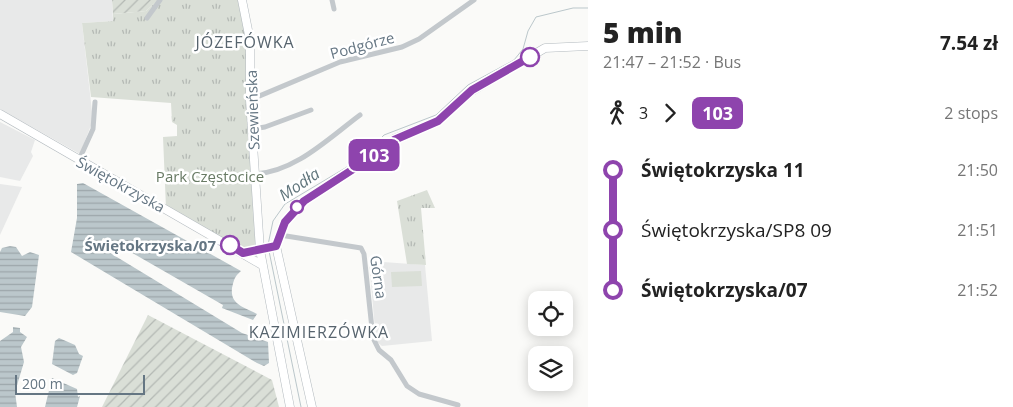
<!DOCTYPE html>
<html lang="en">
<head>
<meta charset="utf-8">
<style>
	body { margin:0; font-family:"Open Sans",sans-serif; background:#f2f2f2; color:#222; height:100vh; display:flex; flex-direction:column; font-size:19px; white-space:nowrap }
	* { box-sizing:border-box; margin:0 }
	p { font-size:16px; color:#767676 }
	.icon { flex:none; width:28px; height:28px; fill:none; stroke:currentColor; stroke-width:2; stroke-linecap:round; stroke-linejoin:round }
	.map { position:relative; flex:1; overflow:hidden }
	.side { display:flex; flex-direction:column; background:#fff; width:425px }
	.side>* { flex:none }
	.badge { padding:0 10px; border-radius:8px; font-size:18px; line-height:32px }
	.buttons { position:absolute; left:528px; top:291px; display:grid; gap:10px }
	.buttons a { display:grid; place-items:center; width:45px; height:45px; border-radius:10px; background:#fff; box-shadow:0 2px 12px #0003; font-size:25px }
	.scale { position:absolute; left:15px; bottom:12px; width:130px; box-sizing:border-box; padding-left:5px; border:2px solid #657683; border-top:0; font-size:14px; line-height:18px; white-space:nowrap; color:#657683; -webkit-text-stroke:4px #fff; paint-order:stroke }
	.map>.badge { position:absolute; translate:-50% -50%; box-shadow:0 0 0 2px #fff }
	.legs { display:flex; align-items:center; gap:8px; height:55px; padding:0 15px; font-size:16px }
	.legs p { margin-inline-start:auto }
	.overview { display:flex; align-items:center; justify-content:space-between; height:85px; padding:0 15px }
	h1 { font-size:28px; font-weight:800; line-height:38px }
	ul { padding:0 15px; list-style:none }
	li { display:flex; align-items:center; gap:18px; height:60px; font-size:19px }
	li i { display:grid; place-items:center; width:8px; height:100%; margin:0 6px; background:currentColor }
	li i::after { content:''; width:12px; height:12px; margin:-6px; border:4px solid; border-radius:50%; background:#fff }
	li p { margin-inline-start:auto }
	li:first-child i { background:linear-gradient(#0000 50%,currentColor 0) }
	li:last-child i { background:linear-gradient(currentColor 50%,#0000 0) }
	main { display:flex; flex:1; min-height:0 }
	.map>svg:first-child { display:block }
	.built { fill:#e8e9e9 }
	.grass { fill:url(#grass-tufts) }
	.garden { fill:url(#garden-furrows) }
	.pitch { fill:#dadfd7 }
	.water { fill:url(#water-rules) }
	.lines { fill:none; stroke-linecap:round; stroke-linejoin:round }
	.stream { stroke:#bbc7cb; stroke-width:1 }
	.secondary-casing { stroke:#b3babf; stroke-width:9 }
	.street { stroke:#c3c8cc; stroke-width:5 }
	.secondary { stroke:#fff; stroke-width:8 }
	.line-1-casing { stroke:#fff; stroke-width:11 }
	.line-1 { stroke:#8e44ad; stroke-width:8 }
	.stop-1-dot { fill:#fff; stroke:#8e44ad; stroke-width:2.5 }
	.labels { text-anchor:middle; dominant-baseline:central; stroke-width:5; stroke-linejoin:round; paint-order:stroke }
	.street-label { font-size:15px; fill:#657683; stroke:#fff }
	.park-label { font-size:15px; fill:#687a64; stroke:#fff }
	.stop-label { font-size:15px; font-weight:bold; fill:#657683; stroke:#fff; text-anchor:end }
	.neighbourhood-label { font-size:16px; letter-spacing:1px; fill:#57646e; stroke:#fff }
	.water-label { font-size:16px; font-style:italic; fill:#60757c; stroke:#fff }
</style>
</head>
<body>
<main>
<div class="map">
<svg width="588" height="407" viewBox="0 0 588 407">
	<defs>
		<pattern id="grass-tufts" width="24" height="20" patternUnits="userSpaceOnUse" patternTransform="scale(1.25)"><rect width="24" height="20" fill="#dadfd7"/><path d="M3 7l-1-3M5 7V3M7 7l1-3M15 17l-1-3M17 17v-4M19 17l1-3" fill="none" stroke="#b4b9b4"/></pattern>
		<pattern id="garden-furrows" width="10" height="10" patternUnits="userSpaceOnUse" patternTransform="scale(1.25)"><rect width="10" height="10" fill="#dadfd7"/><path d="M-1 1l2-2M0 10L10 0M9 11l2-2" fill="none" stroke="#b4b9b4"/></pattern>
		<pattern id="water-rules" width="6" height="5" patternUnits="userSpaceOnUse" patternTransform="scale(1.25)"><rect width="6" height="5" fill="#bbc7cb"/><path d="M0 2.5h6" fill="none" stroke="#9ca6aa"/></pattern>
	</defs>
	<rect width="100%" height="100%" fill="#fafaf8"/>
	<g class="built">
		<polygon points="0,0 112,0 113,21 82,23 93,120 80,154 0,109"/>
		<polygon points="0,122 35,140 31,152 33,156 20,181 0,177"/>
		<polygon points="0,184 22,187 0,235"/>
		<polygon points="369,261 425,265 432,341 382,346 376,341"/>
	</g>
	<g class="grass">
		<polygon points="158,0 242,0 249,29 260,250 243,253 166,208 163,137 177,136 177,125 172,122 171,103 91,97 82,23 113,21 113,14 146,11"/>
		<polygon points="427,190 435,208 421,208 426,265 407,264 397,201"/>
	</g>
	<g class="garden">
		<polygon points="112,0 158,0 146,11 113,14"/>
		<polygon points="148,315 272,380 279,407 102,407"/>
	</g>
	<polygon class="pitch" points="421,271 422,286 392,287 391,272"/>
	<g class="water">
		<path d="M83,183L241,271C234,277 234,280 232,288C230,305 244,307 257,314L253,320L222,308L223,305L108,239L103,238L100,243L102,248L242,333L268,342L269,363L264,366L257,363L71,252L77,218V184Z"/>
		<polygon points="10,246 16,247 22,256 30,252 39,255 32,307 25,316 0,312 0,252 2,248"/>
		<polygon points="13,327 20,328 20,332 27,337 21,347 24,362 15,392 17,407 0,407 0,341 13,332"/>
		<polygon points="59,338 75,345 79,354 83,356 77,373 73,375 52,364 55,341"/>
		<polygon points="52,378 77,389 78,397 80,396 77,407 45,407"/>
	</g>
	<g class="lines">
		<g class="stream">
			<polyline points="268,245 273,221 285,204 362,158 384,135 436,115 468,85 514,60 523,49 528,31 536,17 573,8 588,8"/>
			<polyline points="269,251 301,407"/>
		</g>
		<g class="secondary-casing">
			<g id="secondary">
				<polyline points="242,0 250,40 250,100 260,250 290,407"/>
				<polyline points="0,114 262,265"/>
				<polyline points="276,246 285,222 304,201 355,168 394,139 438,121 472,91 545,48 588,46"/>
				<polyline points="276,246 312,407"/>
				<polyline points="243,253 276,246"/>
			</g>
		</g>
		<g class="street">
			<polyline points="332,0 334,9"/>
			<polyline points="147,18 160,0"/>
			<polyline points="250,100 340,62 402,47 419,39 474,0"/>
			<polyline points="252,129 265,127 311,110"/>
			<polyline points="79,160 93,129 95,102"/>
			<path d="M255,174C295,172 329,138 360,115"/>
			<polyline points="280,235 361,248 364,254 373,338 379,350 391,360 407,386 419,394 458,405"/>
		</g>
		<use href="#secondary" class="secondary"/>
	</g>
	<g class="lines">
		<g class="line-1-casing">
			<polyline id="line-1" points="230,245 243,253 276,246 285,222 304,201 355,168 394,140 438,121 472,90 530,57"/>
		</g>
		<use href="#line-1" class="line-1"/>
	</g>
	<g class="stop-1-dot">
		<circle cx="530" cy="57" r="9"/>
		<circle cx="297" cy="207" r="6"/>
		<circle cx="230" cy="245" r="9"/>
	</g>
	<g class="labels">
		<g class="street-label">
			<text transform="translate(362 45) rotate(-15)">Podgórze</text>
			<text transform="translate(252 110) rotate(-92)">Szewieńska</text>
			<text transform="translate(121 184) rotate(29)">Świętokrzyska</text>
			<text transform="translate(379 277) rotate(82)">Górna</text>
		</g>
		<g class="park-label">
			<text x="210" y="176">Park Częstocice</text>
		</g>
		<g class="stop-label">
			<text x="216" y="245">Świętokrzyska/07</text>
		</g>
		<g class="neighbourhood-label">
			<text x="245" y="42">JÓZEFÓWKA</text>
			<text x="319" y="332">KAZIMIERZÓWKA</text>
		</g>
		<g class="water-label">
			<text transform="translate(299 184) rotate(-34)">Modła</text>
		</g>
	</g>
</svg>
<div class="buttons">
<a><svg class="icon" aria-label="locate" viewBox="0 0 24 24"><circle cx="12" cy="12" r="6"/><path d="M12 2v4M12 18v4M2 12h4M18 12h4"/></svg></a>
<a><svg class="icon" aria-label="layers" viewBox="0 0 24 24"><path d="M12 4l9 5-9 5-9-5zM3 14l9 5 9-5"/></svg></a>
</div>
<div class="scale">200 m</div>
<b class="badge" style="left:374px;top:155px;background:#8e44ad;color:#fff">103</b>
</div>
<section class="side">
<div class="overview"><div><h1>5 min</h1><p>21:47 – 21:52 · Bus</p></div><b>7.54 zł</b></div>
<div class="legs"><svg class="icon" aria-label="walk" viewBox="0 0 24 24"><circle cx="13" cy="4" r="2"/><path d="M13 8l-2 6 4 7M11 14l-3 7M7 12l3-4h3l4 4"/></svg>3<svg class="icon" aria-label="forward" viewBox="0 0 24 24"><path d="M9 5l7 7-7 7"/></svg><b class="badge" style="background:#8e44ad;color:#fff">103</b><p>2 stops</p></div>
<ul>
<li><i style="color:#8e44ad"></i><b>Świętokrzyska 11</b><p>21:50</p></li>
<li><i style="color:#8e44ad"></i><span>Świętokrzyska/SP8 09</span><p>21:51</p></li>
<li><i style="color:#8e44ad"></i><b>Świętokrzyska/07</b><p>21:52</p></li>
</ul>
</section>
</main>
</body>
</html>
